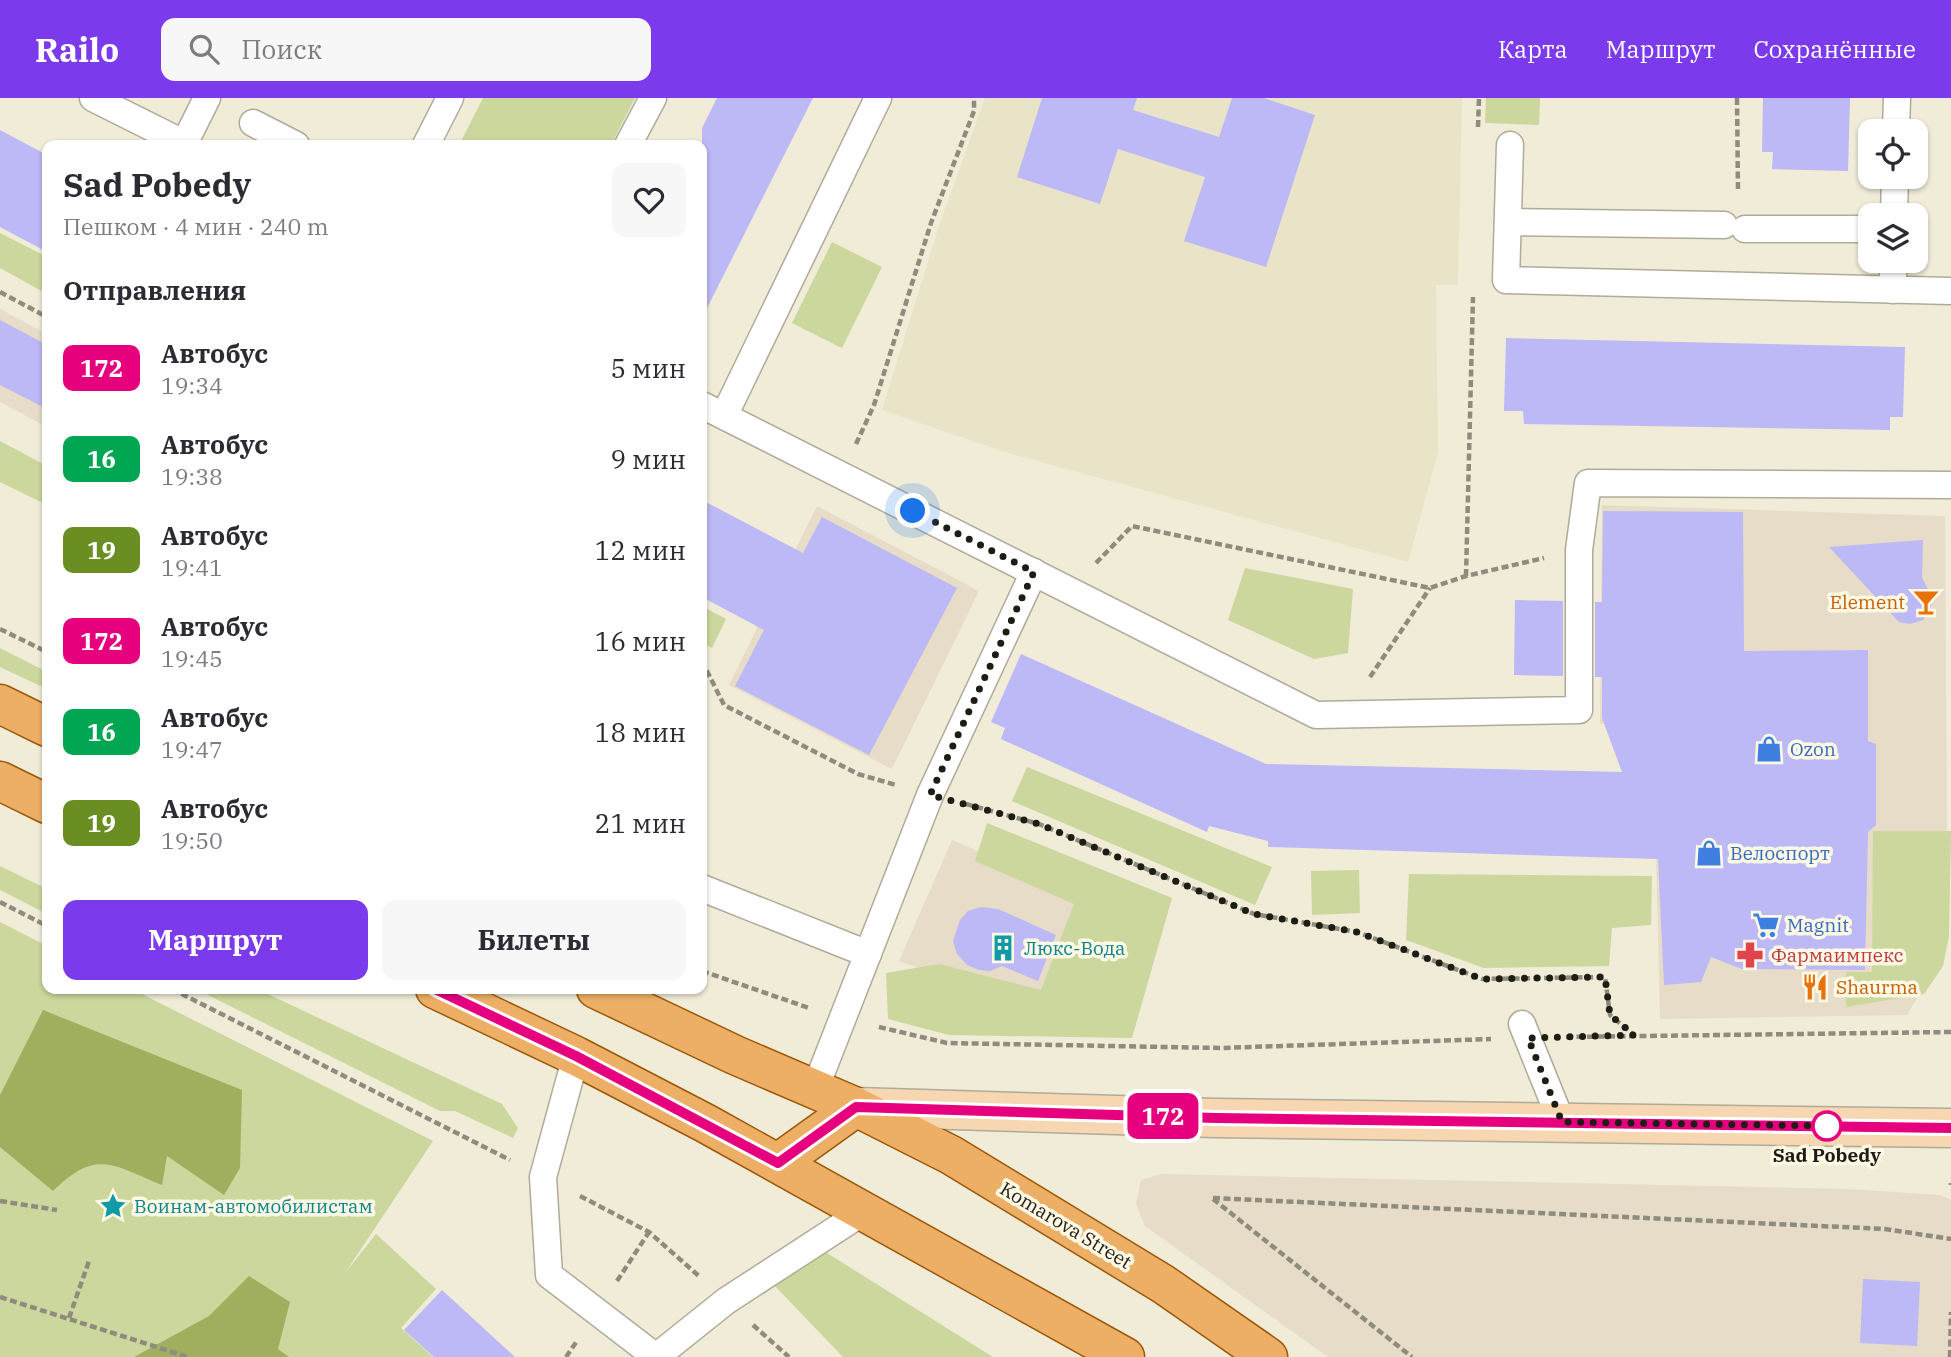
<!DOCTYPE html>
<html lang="ru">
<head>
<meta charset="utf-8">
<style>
	body { margin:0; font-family:"IBM Plex Serif",serif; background:#f7f7f7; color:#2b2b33; height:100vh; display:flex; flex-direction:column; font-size:26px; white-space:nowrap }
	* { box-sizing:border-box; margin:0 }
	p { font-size:23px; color:#7c7c81 }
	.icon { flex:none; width:38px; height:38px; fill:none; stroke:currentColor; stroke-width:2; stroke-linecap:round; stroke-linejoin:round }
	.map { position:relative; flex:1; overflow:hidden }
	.drawer { position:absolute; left:42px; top:42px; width:665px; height:854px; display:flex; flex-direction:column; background:#fff; border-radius:14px; box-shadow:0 2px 5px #0004 }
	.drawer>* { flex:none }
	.badge { padding:0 14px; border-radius:10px; font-size:24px; line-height:46px }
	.controls { position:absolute; left:1858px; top:21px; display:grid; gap:14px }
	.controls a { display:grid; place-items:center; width:70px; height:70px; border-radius:14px; background:#fff; box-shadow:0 2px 5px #0004; font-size:35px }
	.you { position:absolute; width:35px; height:35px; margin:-18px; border:5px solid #fff; border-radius:50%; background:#1a73e8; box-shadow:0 0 0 10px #1a73e833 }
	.map>.badge { position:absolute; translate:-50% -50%; box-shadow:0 0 0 4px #fff }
	h2 { padding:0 21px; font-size:26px; line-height:63px }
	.round { display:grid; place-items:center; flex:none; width:74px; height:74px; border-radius:14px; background:#f7f7f7 }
	.overview { display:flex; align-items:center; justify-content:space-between; height:119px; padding:0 21px }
	h1 { font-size:33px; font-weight:700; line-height:52px }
	.primary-button { display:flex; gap:14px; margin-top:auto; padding:14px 21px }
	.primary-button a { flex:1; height:80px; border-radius:14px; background:#7c3aed; color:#fff; font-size:28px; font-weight:700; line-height:80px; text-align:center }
	.primary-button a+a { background:#f7f7f7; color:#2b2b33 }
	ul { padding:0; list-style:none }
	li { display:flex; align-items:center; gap:21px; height:91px; padding:0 21px }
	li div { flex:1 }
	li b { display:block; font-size:26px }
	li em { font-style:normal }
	li .badge { min-width:77px; font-weight:700; text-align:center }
	header { display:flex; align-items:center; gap:42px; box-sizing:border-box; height:98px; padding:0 35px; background:#7c3aed; color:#fff }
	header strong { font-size:33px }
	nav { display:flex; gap:38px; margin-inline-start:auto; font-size:24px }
	.search { width:490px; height:63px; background:#f7f7f7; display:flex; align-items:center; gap:18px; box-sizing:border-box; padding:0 24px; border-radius:14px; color:#7c7c81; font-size:26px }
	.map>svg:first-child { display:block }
	.commercial { fill:#e6dcc7 }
	.built { fill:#e9e3c7 }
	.green { fill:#cbd79d }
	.forest { fill:#a0af5e }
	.building { fill:#bdb8f6 }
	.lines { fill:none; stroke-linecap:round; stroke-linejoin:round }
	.lane-casing { stroke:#b0ab99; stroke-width:29 }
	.secondary-casing { stroke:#b0ab99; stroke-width:41 }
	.primary-casing { stroke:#9c5807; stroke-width:41 }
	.path { stroke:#8f8c7e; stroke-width:4.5; stroke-dasharray:7 3.5; stroke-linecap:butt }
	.lane { stroke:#fff; stroke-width:26 }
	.secondary { stroke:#f6d7b2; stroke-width:38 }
	.primary { stroke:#edaf66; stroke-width:38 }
	.line-casing { stroke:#fff; stroke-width:16 }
	.line { stroke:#e6007e; stroke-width:10 }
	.walk { stroke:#1d1c15; stroke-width:7; stroke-dasharray:0 12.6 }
	.stop-dot { fill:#fff; stroke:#e6007e; stroke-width:3.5 }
	.labels { text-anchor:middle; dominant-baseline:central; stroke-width:7; stroke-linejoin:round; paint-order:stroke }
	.food-label { font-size:19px; fill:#c56008; stroke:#fef9e5; text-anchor:end }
	.shop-label { font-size:19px; fill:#366cbe; stroke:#fef9e5; text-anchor:start }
	.culture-label { font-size:19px; fill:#0d838f; stroke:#fef9e5; text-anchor:start }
	.health-label { font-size:19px; fill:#be3a42; stroke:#fef9e5; text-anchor:start }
	.stop-label { font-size:19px; font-weight:bold; fill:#1d1c15; stroke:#fef9e5 }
	.street-label { font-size:19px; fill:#1d1c15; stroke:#fef9e5 }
</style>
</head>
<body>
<header>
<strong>Railo</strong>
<div class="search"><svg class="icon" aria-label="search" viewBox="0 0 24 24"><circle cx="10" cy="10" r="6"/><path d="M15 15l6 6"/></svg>Поиск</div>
<nav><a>Карта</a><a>Маршрут</a><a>Сохранённые</a></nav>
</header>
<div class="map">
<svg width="1951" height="1259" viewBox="0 0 1951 1259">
	<rect width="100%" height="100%" fill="#f0ecd8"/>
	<g class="commercial">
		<polygon points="0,211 47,236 47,329 0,304"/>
		<polygon points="1602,407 1945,418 1947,741 1937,867 1907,917 1660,921 1653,627 1600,626"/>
		<polygon points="817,408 979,493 892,671 729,587"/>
		<polygon points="952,742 1100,805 1052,918 899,863"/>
		<polygon points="1161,1076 1848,1091 1940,1097 1951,1102 1951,1259 1328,1259 1145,1128 1136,1106 1141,1082"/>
	</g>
	<polygon class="built" points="985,0 1462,0 1458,187 1436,187 1438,354 1408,464 1008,355 882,312 939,128"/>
	<g class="green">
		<polygon points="483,0 635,0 611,47 459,47"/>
		<polygon points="1486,0 1540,0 1539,27 1485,25"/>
		<polygon points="0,135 47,159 47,196 0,170"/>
		<polygon points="832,144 882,169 842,250 792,225"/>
		<polygon points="0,343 47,368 47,407 0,384"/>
		<polygon points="1245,470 1353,491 1348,555 1314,561 1228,522"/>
		<polygon points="702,508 726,521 712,550 702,545"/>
		<polygon points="0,550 47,574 47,591 0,569"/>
		<polygon points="1027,669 1272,769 1255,807 1012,703"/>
		<polygon points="987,725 1172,800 1132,940 949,937 888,921 886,875 939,866 1041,892 1074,806 975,763"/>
		<polygon points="1873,733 1951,733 1949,838 1943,868 1924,896 1846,909 1846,874 1872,874"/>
		<polygon points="0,768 47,791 47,816 0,792"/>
		<polygon points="1359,772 1360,815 1312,817 1311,773"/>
		<polygon points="1409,776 1652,778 1651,827 1612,830 1609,868 1484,870 1406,842"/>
		<polygon points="0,824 47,848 47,891 132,891 433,1043 345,1175 376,1136 436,1191 401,1230 433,1259 0,1259"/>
		<polygon points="196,891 257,891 502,1006 518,1030 513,1040 455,1013 440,1013"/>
		<polygon points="827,1155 993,1259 843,1259 773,1186 789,1160"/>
	</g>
	<g class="forest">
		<path d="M43,912L242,992L240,1070L224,1097L167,1058L162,1087C111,1066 96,1051 53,1093L0,1049V997Z"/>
		<polygon points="249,1178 290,1204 278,1251 289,1259 134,1259 209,1218"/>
	</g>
	<g class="building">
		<polygon points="717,0 813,0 702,220 702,30"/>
		<polygon points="1042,0 1137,0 1133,12 1219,39 1232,0 1264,0 1315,17 1266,169 1184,143 1205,79 1118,51 1100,106 1017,79"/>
		<polygon points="1763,0 1850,0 1848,73 1772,71 1773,54 1762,54"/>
		<polygon points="0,32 47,57 47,154 0,129"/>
		<polygon points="0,222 47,247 47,311 0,287"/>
		<polygon points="1506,240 1905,249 1903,319 1890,319 1890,332 1524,326 1523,313 1504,313"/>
		<polygon points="702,402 803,455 822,419 957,490 869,657 735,588 764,532 702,499"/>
		<polygon points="1603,413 1743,414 1744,553 1868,552 1868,643 1876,646 1876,727 1868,734 1865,872 1742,871 1711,859 1701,884 1664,887 1658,761 1268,749 1268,743 1209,728 1207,734 1001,641 1005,630 991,624 1021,556 1266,666 1622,674 1602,620 1602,579 1595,579 1595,504 1602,504"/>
		<polygon points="1923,442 1922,480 1931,497 1931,511 1923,522 1910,526 1899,524 1829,449"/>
		<polygon points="1515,502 1563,503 1563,578 1514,577"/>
		<polygon points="981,809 998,811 1056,837 1038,883 1002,868 990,873 979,872 967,867 957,856 953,843 960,822 968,813"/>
		<polygon points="1863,1181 1920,1184 1917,1248 1860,1245"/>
		<polygon points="442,1192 515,1259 434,1259 404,1232"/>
	</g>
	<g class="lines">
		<g class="lane-casing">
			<g id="lane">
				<polyline points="93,0 187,47"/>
				<polyline points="253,25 296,47"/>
				<polyline points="1896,33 1897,0"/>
				<polyline points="184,46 207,0"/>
				<polyline points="426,47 450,0"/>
				<polyline points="628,47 653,0"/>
				<polyline points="1510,47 1506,182 1951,193"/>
				<polyline points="1894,117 1895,79"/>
				<polyline points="1508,124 1724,127"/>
				<polyline points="1745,131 1871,131"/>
				<polyline points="1893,192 1893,163"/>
				<polyline points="702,307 1316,617 1579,612 1579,452 1588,385 1951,387"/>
				<polyline points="724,318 878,0"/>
				<polyline points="702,790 868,856"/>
				<polyline points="1522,926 1562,1025"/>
				<polyline points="576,958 543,1079 549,1177 656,1259 726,1203 866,1112"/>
				<polyline points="815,991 930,697 1034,474"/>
			</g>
		</g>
		<g class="secondary-casing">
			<polyline id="secondary" points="856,1009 1216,1020 1951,1030"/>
		</g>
		<g class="primary-casing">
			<g id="primary">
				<polyline points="0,606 47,629"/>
				<polyline points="0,683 47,706"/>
				<polyline points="435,891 576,958 705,1025 1125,1259"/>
				<polyline points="596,891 735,957 856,1009 951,1057 1163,1186 1268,1259"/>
				<polyline points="778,1065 856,1009"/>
			</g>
		</g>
		<g class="path">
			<polyline points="1737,0 1738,92"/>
			<polyline points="1478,29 1479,0"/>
			<polyline points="0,194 47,219"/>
			<polyline points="856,346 874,307 931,125 974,13 974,0"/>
			<polyline points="1096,465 1132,428 1430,490 1466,478 1544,460"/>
			<polyline points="1466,478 1473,199"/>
			<polyline points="0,531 47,554"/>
			<polyline points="702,563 724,607 858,676 896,687"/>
			<polyline points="1370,579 1430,490"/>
			<polyline points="966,706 1039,726 1254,816 1357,834 1482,881 1605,879 1610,917 1634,937"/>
			<polyline points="0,804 47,828"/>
			<polyline points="702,873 809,910"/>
			<polyline points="172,891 510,1062"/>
			<polyline points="879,929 947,945 1220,950 1491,941"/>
			<polyline points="1566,939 1951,934"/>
			<polyline points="1951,1085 1951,1087"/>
			<polyline points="580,1098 649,1134 700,1179"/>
			<polyline points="1213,1100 1885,1131 1951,1141"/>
			<polyline points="1213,1101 1412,1259"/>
			<polyline points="0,1103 57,1112"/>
			<polyline points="617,1183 649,1134"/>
			<polyline points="0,1199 188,1259"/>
			<polyline points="69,1220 89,1163"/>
			<polyline points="753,1227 789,1259"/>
			<polyline points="566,1259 577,1243"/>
			<polyline points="1950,1259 1951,1214"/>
		</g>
		<use href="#lane" class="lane"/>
		<use href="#secondary" class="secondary"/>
		<use href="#primary" class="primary"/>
	</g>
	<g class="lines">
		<g class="line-casing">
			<polyline id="line" points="435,891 576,958 778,1065 856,1009 1216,1020 1951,1030"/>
		</g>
		<use href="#line" class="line"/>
		<polyline class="walk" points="913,413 1034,474 930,697 1039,726 1254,816 1357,834 1482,881 1605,879 1610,917 1634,937 1528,940 1562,1024 1834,1028 1827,1028"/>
	</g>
	<defs>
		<g id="bar-bare" transform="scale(2.1)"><path d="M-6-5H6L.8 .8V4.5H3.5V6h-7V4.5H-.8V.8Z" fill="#e8710a" stroke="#fef9e5" stroke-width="2.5" paint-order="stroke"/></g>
		<g id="shop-bare" transform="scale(2.1)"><path d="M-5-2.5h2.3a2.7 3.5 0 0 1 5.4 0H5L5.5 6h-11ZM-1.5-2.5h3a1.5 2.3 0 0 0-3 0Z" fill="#3f7fe0" stroke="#fef9e5" stroke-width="2.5" paint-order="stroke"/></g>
		<g id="supermarket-bare" transform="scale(2.1)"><path d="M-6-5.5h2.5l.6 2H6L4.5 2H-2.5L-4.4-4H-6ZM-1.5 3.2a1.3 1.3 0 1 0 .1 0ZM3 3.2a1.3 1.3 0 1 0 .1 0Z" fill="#3f7fe0" stroke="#fef9e5" stroke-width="2.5" paint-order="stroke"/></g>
		<g id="building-bare" transform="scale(2.1)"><path d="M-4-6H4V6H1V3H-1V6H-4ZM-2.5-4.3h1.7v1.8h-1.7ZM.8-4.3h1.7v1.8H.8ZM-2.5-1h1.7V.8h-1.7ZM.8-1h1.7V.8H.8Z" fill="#0f9aa8" stroke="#fef9e5" stroke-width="2.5" paint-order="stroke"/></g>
		<g id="pharmacy-bare" transform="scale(2.1)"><path d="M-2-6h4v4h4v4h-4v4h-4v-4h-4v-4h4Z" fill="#e0444e" stroke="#fef9e5" stroke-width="2.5" paint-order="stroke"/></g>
		<g id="restaurant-bare" transform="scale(2.1)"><path d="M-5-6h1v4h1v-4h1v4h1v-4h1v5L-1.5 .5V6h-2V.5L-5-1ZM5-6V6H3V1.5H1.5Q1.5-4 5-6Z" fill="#e8710a" stroke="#fef9e5" stroke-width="2.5" paint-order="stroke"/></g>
		<g id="sight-bare" transform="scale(2.1)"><path d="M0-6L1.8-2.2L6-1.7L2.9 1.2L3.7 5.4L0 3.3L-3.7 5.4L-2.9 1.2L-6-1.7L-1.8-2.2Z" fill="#0f9aa8" stroke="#fef9e5" stroke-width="2.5" paint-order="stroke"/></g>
	</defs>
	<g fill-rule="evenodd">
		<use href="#bar-bare" x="1926" y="504"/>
		<use href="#shop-bare" x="1769" y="651"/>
		<use href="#shop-bare" x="1709" y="755"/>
		<use href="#supermarket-bare" x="1766" y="827"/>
		<use href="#building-bare" x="1003" y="850"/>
		<use href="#pharmacy-bare" x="1750" y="857"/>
		<use href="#restaurant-bare" x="1815" y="889"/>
		<use href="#sight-bare" x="113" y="1108"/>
	</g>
	<circle class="stop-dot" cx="1827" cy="1028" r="14"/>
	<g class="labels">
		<g class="food-label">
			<text x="1905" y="504">Element</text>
			<text x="1836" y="889" text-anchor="start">Shaurma</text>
		</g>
		<g class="shop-label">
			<text x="1790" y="651">Ozon</text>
			<text x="1730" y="755">Велоспорт</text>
			<text x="1787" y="827">Magnit</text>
		</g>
		<g class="culture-label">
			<text x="1024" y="850">Люкс-Вода</text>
			<text x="134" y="1108">Воинам-автомобилистам</text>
		</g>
		<g class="health-label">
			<text x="1771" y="857">Фармаимпекс</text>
		</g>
		<g class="stop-label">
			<text x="1827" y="1057">Sad Pobedy</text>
		</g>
		<g class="street-label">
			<text transform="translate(1066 1127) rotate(31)">Komarova Street</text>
		</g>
	</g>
</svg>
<div class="controls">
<a><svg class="icon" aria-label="locate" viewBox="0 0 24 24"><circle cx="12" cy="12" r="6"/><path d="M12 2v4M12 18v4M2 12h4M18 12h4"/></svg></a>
<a><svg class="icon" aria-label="layers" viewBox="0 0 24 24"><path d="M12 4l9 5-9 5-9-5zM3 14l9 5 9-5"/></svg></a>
</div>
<div class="you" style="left:913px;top:413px"></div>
<b class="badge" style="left:1163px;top:1018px;background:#e6007e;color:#fff">172</b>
<section class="drawer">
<div class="overview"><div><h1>Sad Pobedy</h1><p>Пешком · 4 мин · 240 m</p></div><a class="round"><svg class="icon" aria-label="heart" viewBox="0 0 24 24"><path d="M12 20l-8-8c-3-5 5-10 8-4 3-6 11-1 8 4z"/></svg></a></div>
<h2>Отправления</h2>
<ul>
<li><span class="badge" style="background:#e6007e;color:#fff">172</span><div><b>Автобус</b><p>19:34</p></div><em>5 мин</em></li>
<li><span class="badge" style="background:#00a651;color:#fff">16</span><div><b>Автобус</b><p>19:38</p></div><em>9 мин</em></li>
<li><span class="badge" style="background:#6b8e23;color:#fff">19</span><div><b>Автобус</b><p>19:41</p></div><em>12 мин</em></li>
<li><span class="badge" style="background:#e6007e;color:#fff">172</span><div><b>Автобус</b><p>19:45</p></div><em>16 мин</em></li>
<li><span class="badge" style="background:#00a651;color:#fff">16</span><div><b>Автобус</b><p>19:47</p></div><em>18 мин</em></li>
<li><span class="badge" style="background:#6b8e23;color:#fff">19</span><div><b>Автобус</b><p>19:50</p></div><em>21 мин</em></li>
</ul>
<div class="primary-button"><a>Маршрут</a><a>Билеты</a></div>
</section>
</div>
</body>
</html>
